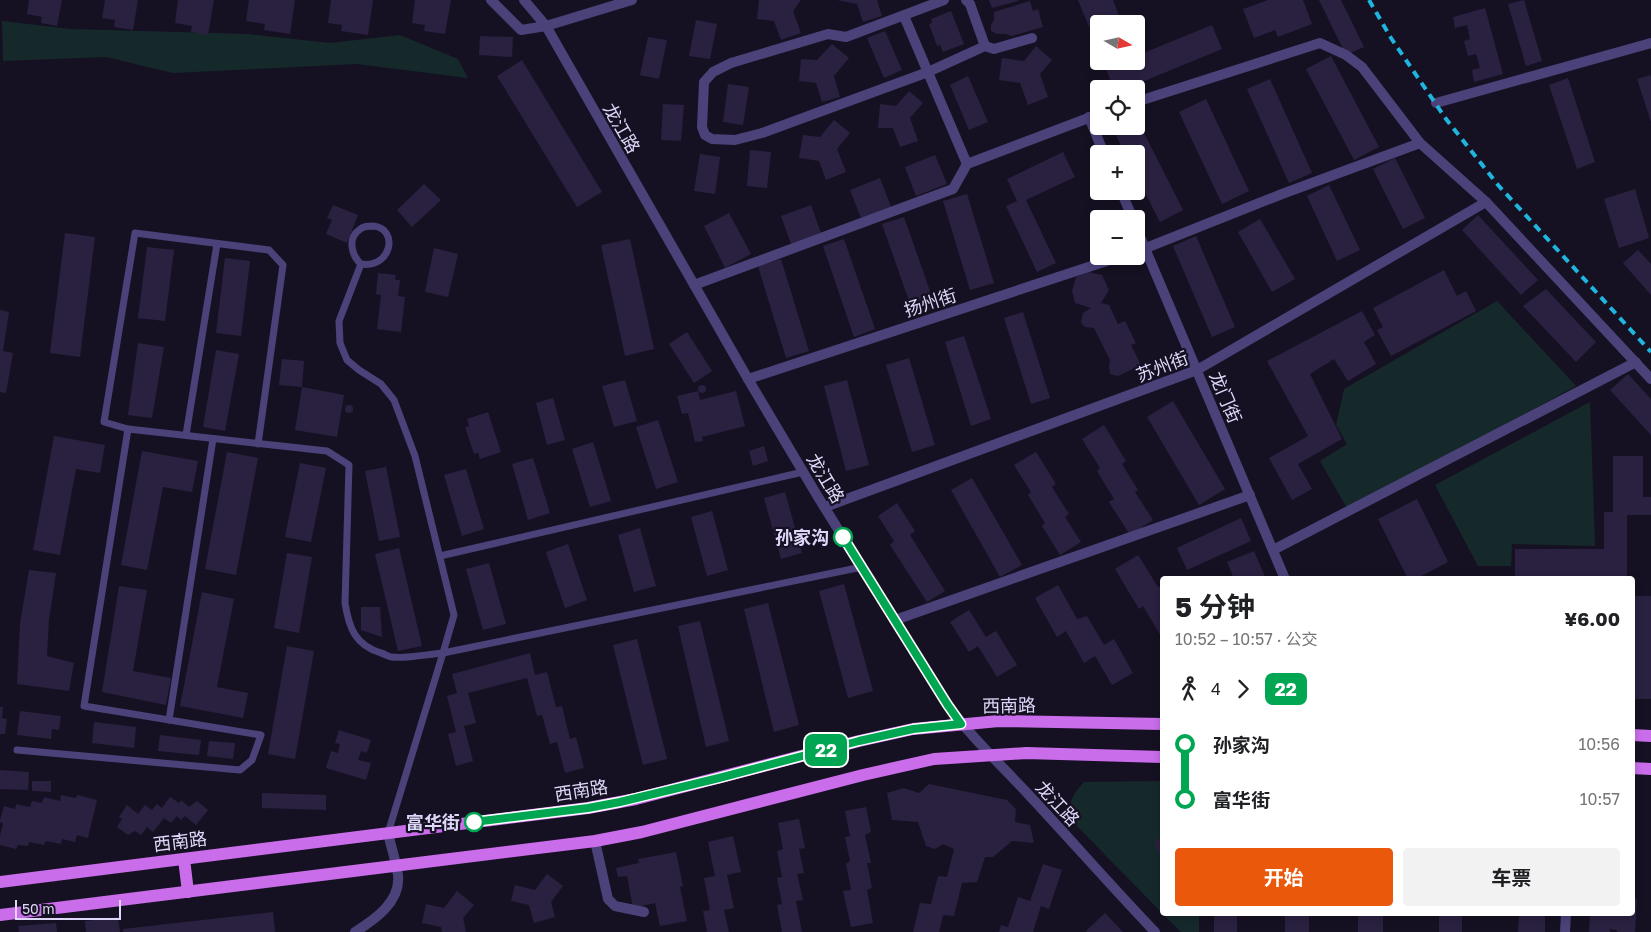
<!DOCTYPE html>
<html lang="zh">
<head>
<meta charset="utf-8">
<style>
	body { margin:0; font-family:"Golos Text","Noto Sans SC",sans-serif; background:#f2f2f2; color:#202124; height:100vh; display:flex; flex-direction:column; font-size:19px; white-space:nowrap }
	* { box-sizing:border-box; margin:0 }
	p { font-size:16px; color:#757577 }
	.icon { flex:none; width:28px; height:28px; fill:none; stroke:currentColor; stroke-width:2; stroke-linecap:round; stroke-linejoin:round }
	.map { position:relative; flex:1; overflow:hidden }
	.details { position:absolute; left:1160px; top:576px; width:475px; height:340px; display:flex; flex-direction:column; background:#fff; border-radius:5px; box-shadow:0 2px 8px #0003 }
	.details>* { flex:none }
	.badge { padding:0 10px; border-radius:8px; font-size:18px; line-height:32px }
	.needle { width:32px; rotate:99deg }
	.controls { position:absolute; left:1090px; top:15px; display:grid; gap:10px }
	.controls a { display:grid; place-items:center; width:55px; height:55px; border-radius:5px; background:#fff; box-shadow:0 2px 8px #0003; font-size:25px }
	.scale { position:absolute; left:15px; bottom:12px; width:106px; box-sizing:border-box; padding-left:5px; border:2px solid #dfd7f9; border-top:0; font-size:14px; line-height:18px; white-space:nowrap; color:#dfd7f9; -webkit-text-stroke:4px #161122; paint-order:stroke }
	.map>.badge { position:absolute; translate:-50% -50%; box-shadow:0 0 0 2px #fff }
	.legs { display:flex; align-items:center; gap:8px; height:55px; padding:0 15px; font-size:16px }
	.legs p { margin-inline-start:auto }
	.headline { display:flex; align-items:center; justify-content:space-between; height:85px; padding:0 15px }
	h1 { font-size:28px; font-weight:700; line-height:38px }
	.action { display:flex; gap:10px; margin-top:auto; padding:10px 15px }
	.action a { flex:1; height:58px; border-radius:5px; background:#ea580c; color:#fff; font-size:20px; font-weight:700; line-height:58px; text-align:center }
	.action a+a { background:#f2f2f2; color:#202124 }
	ul { padding:0 15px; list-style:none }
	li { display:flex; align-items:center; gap:18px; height:55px; font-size:19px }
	li i { display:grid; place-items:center; width:8px; height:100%; margin:0 6px; background:currentColor }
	li i::after { content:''; width:12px; height:12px; margin:-6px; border:4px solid; border-radius:50%; background:#fff }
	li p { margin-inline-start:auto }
	li:first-child i { background:linear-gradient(#0000 50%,currentColor 0) }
	li:last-child i { background:linear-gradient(currentColor 50%,#0000 0) }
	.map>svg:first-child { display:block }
	.green { fill:#15292b }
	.building { fill:#2a2040 }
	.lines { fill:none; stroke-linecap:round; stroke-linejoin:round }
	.service { stroke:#4b427a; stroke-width:7 }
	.minor { stroke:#4b427a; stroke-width:10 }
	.tertiary { stroke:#4b427a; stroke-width:10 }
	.primary { stroke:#ca6deb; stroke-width:12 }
	.rail { stroke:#1fb5de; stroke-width:4; stroke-dasharray:8 6; stroke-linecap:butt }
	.line-1-casing { stroke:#fff; stroke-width:11 }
	.line-1 { stroke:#00a651; stroke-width:8 }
	.stop-1-dot { fill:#fff; stroke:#00a651; stroke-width:2.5 }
	.labels { text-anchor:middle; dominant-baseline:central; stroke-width:4.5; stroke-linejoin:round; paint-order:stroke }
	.street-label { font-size:18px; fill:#dfd7f9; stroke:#161122 }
	.stop-label { font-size:18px; font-weight:bold; fill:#dfd7f9; stroke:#161122; text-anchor:end }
</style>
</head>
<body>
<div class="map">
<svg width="1651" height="932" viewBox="0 0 1651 932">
	<rect width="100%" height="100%" fill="#161122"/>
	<g class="green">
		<polygon points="2,21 70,29 248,34 330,43 400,35 458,59 468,78 357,64 173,73 106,57 3,61"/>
		<polygon points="1497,301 1576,386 1348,510 1320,461 1347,444 1336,425 1344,389"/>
		<polygon points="1590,402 1595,546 1512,544 1511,566 1478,566 1435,485"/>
		<path d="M1162,781V913L1075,824C1067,804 1070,798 1084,782Z"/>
		<polygon points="1163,914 1199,914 1199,932 1181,932"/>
	</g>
	<g class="building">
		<polygon points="29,0 62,0 57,26 41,23 42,17 27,14"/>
		<polygon points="105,0 138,0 133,30 114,27 115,20 102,18"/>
		<polygon points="178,0 214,0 208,35 191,32 192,26 175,23"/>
		<polygon points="249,0 295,0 290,34 264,30 265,24 246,21"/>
		<polygon points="331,0 373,0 368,35 341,31 342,25 328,23"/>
		<polygon points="415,0 451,0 445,34 424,31 425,25 412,23"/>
		<polygon points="759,0 801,0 793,11 801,33 781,40 774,21 757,19"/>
		<polygon points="837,0 877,0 882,16 863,22 857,4"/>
		<polygon points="989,0 1018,0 1018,1 992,8"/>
		<polygon points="1078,0 1113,0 1122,24 1099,24 1099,51"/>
		<polygon points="1268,0 1303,0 1312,24 1278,37 1275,30 1254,38 1243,9"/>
		<polygon points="1319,0 1341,0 1364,47 1346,55"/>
		<polygon points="1524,0 1542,61 1526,66 1508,4"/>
		<polygon points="1030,1 1033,11 1038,9 1043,27 1012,36 1006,34 997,34 991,31 991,25 994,20 994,12"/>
		<polygon points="1485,8 1503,74 1474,82 1472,70 1480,68 1476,54 1468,56 1464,41 1470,39 1467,25 1455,28 1453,17"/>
		<polygon points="951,11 964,44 943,52 940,45 937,46 929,24 932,23 931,19"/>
		<polygon points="696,20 717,24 710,59 689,56"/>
		<polygon points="1212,25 1222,49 1125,89 1114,89 1103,61 1136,61 1136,56"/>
		<polygon points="885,31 902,70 884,78 867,38"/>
		<polygon points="480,36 513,37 512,57 479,55"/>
		<polygon points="648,37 667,40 659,79 640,75"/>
		<polygon points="832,44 849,58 834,76 840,97 822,102 816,83 799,81 801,59 817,60"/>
		<polygon points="1036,46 1052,60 1040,74 1048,97 1028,105 1020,83 999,80 1002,58 1024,61"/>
		<polygon points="1331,56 1379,147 1354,160 1306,69"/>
		<polygon points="522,60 602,192 577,207 497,76"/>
		<polygon points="1650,75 1651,77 1651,122 1637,79"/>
		<polygon points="968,76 988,122 969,130 950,85"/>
		<polygon points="1568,78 1595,162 1577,169 1549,85"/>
		<polygon points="1270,79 1312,173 1289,183 1247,89"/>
		<polygon points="728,84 749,87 743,125 723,122"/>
		<polygon points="909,91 923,103 910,118 918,141 900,147 893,128 878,128 880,104 896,106"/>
		<polygon points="1206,99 1249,191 1222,204 1179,112"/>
		<polygon points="663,104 684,105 681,141 661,140"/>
		<polygon points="834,120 850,133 837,149 846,172 826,180 819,161 799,158 803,135 820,137"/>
		<polygon points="1138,121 1183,210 1160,222 1136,175 1136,154 1125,154 1115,133 1129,126 1136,126 1136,122"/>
		<polygon points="750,150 771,152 767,188 747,186"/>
		<polygon points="1063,152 1075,177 1026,200 1056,263 1037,272 1006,206 1017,201 1007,179"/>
		<polygon points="700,154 720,157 715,194 694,191"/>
		<polygon points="935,155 947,184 916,196 905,167"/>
		<polygon points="1395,158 1425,218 1403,229 1373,169"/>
		<polygon points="880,178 891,207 861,218 850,190"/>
		<polygon points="424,184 441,200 412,227 397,210"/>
		<polygon points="1329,185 1360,250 1337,261 1307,196"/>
		<polygon points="1635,189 1649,238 1619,248 1604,199"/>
		<polygon points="967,194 994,283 970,290 943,201"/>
		<polygon points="333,205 358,215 347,243 326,234 332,220 327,218"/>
		<polygon points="811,205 821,233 791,244 781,216"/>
		<polygon points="729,213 751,254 725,268 704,226"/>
		<polygon points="1478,215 1538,280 1521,295 1462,230"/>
		<polygon points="904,217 936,308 914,315 882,224"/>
		<polygon points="1260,219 1295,279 1272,292 1238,232"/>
		<polygon points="65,233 95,237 80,357 50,353"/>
		<polygon points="1196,236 1235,327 1212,337 1173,246"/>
		<polygon points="630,239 654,349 625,356 601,245"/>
		<polygon points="844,239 875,329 854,337 823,246"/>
		<polygon points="147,247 174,250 165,321 138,318"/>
		<polygon points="434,248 458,254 448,297 425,292"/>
		<polygon points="1638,250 1651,264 1651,295 1623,263"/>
		<polygon points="225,258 250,261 241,336 216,333"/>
		<polygon points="781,259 809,351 786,358 758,266"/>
		<polygon points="1444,270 1457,296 1466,291 1476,311 1391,356 1377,330 1383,327 1373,308"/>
		<polygon points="1089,272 1102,275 1109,290 1101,303 1109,305 1118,324 1125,321 1136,343 1131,345 1141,365 1118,376 1110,374 1109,367 1110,360 1094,328 1085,327 1081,323 1083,313 1091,308 1075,303 1072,291 1076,277"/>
		<polygon points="378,273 396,275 395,280 400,280 398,296 405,297 401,332 377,329 381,295 376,294"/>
		<polygon points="1546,289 1596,342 1576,362 1523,306"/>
		<polygon points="0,310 9,312 3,351 13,353 6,393 0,392"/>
		<polygon points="1362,311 1375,335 1364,342 1376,364 1348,381 1334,359 1310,374 1342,439 1298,464 1312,489 1292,500 1269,458 1308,436 1267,361"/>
		<polygon points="1023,312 1050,398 1031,404 1004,318"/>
		<polygon points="687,332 712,371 694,383 669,344"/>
		<polygon points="964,336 991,419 971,426 945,342"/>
		<polygon points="138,343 164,347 152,418 128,415"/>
		<polygon points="216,350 239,354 225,431 203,427"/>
		<polygon points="909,358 935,445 912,452 886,365"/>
		<polygon points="282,359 304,361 302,387 279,385"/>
		<polygon points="1628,374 1651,399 1651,435 1610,390"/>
		<polygon points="625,380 637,421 614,427 602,386"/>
		<polygon points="847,380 869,465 846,471 824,386"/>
		<circle cx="702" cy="389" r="4"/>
		<polygon points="302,387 344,395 337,437 295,430"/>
		<polygon points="698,391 700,400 736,391 745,426 702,437 703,441 695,442 688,413 682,414 677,396"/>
		<polygon points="553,398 565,440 547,445 536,403"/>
		<polygon points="1173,401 1225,489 1199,505 1147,417"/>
		<circle cx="349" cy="409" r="4"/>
		<polygon points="488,412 501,452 480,459 478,453 474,454 465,427 469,426 467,419"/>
		<polygon points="658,420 678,482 656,489 636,427"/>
		<polygon points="1104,425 1126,461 1122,464 1138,490 1135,492 1153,520 1130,535 1109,502 1114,499 1097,471 1100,468 1082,439"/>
		<polygon points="54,436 105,445 100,473 76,469 60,555 33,550"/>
		<polygon points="593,442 611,501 590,507 572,449"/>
		<polygon points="764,446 768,461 753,466 749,451"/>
		<polygon points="142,451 198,461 192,492 163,487 147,570 121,565"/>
		<polygon points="227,452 258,458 236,575 205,569"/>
		<polygon points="1036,452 1056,484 1052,487 1069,514 1065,517 1081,542 1060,555 1042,526 1045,523 1028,495 1031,492 1014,465"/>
		<polygon points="1613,456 1643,456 1643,497 1651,497 1651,515 1627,515 1627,576 1515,576 1515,549 1604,549 1604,512 1613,512"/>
		<polygon points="533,458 550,513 528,520 512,464"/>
		<polygon points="300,463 326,468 311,542 285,537"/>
		<polygon points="386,467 400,537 379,541 365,471"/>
		<polygon points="466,469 484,529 462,536 444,475"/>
		<polygon points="972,478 1022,565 1000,577 951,490"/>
		<polygon points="785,492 802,553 781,559 764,498"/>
		<polygon points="1417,499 1448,562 1416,579 1408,579 1378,519"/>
		<polygon points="897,503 915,531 910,535 945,591 927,602 890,545 894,541 878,516"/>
		<polygon points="712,511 728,570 707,576 691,517"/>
		<polygon points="1241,518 1251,541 1187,570 1177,548"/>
		<polygon points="640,528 656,586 634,592 618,535"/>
		<polygon points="568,544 587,600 565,608 546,552"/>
		<polygon points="399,548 422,646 398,651 375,554"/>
		<polygon points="1254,551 1266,579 1234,579 1227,562"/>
		<polygon points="287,553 312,557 299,633 274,628"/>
		<polygon points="1138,555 1158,587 1162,586 1162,638 1143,606 1139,609 1115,569"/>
		<polygon points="489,563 506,624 483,630 466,569"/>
		<polygon points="29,570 56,573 49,620 47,656 74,663 69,691 17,684 20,624"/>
		<polygon points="844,584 873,691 848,698 819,591"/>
		<polygon points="1058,585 1077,619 1087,616 1104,645 1114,639 1133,673 1112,685 1095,656 1084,663 1066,631 1057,637 1035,598"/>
		<polygon points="119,586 147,590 133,671 171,678 166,705 102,692"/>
		<polygon points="202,592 234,599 217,687 248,693 243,718 180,706"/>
		<rect x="1634" y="596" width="17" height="103"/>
		<polygon points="768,603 799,725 774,732 744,609"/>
		<polygon points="361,607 380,607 382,637 361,630"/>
		<polygon points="969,610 986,637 996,631 1017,665 997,677 978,646 969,652 950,622"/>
		<polygon points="700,621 729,741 706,747 678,626"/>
		<polygon points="637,639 667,759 643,765 613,645"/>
		<polygon points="287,646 314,651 295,759 268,754"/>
		<polygon points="530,653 535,675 547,672 556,707 562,706 570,739 576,737 584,768 565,773 557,742 550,744 542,715 537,716 527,678 468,693 476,723 464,726 473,761 456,766 448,734 456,732 447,696 457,693 452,674"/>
		<polygon points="0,707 3,707 2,718 7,719 5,734 0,734"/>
		<polygon points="20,711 61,716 59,730 52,729 51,739 17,735"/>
		<polygon points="94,722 136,727 134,748 92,743"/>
		<polygon points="339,730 371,740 367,753 361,751 358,760 371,763 366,780 326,768 331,751 338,753 340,744 335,743"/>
		<polygon points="160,735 201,740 199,755 158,751"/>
		<polygon points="209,741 235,743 233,759 207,756"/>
		<polygon points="0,770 29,772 28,790 0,789"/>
		<polygon points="32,781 51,781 51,792 32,791"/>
		<polygon points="929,784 1007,800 1016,809 1015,822 1030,825 1034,843 1012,841 993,857 985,857 977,882 962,883 954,916 943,915 939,932 913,932 920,903 931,904 938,876 947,877 954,849 943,844 935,849 926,846 918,822 892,820 887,793 904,788 919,793"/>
		<polygon points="262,793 326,795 326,810 262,808"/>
		<polygon points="61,795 76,798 77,795 97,800 88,838 77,835 75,842 62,839 61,844 46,841 44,845 29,842 28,846 18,845 16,849 0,845 0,836 3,823 0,822 0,820 4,806 15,809 16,804 30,807 32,801 42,803 44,797 60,801"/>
		<polygon points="170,797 179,803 181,800 189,807 197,801 208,810 196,825 185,816 181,820 177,816 171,823 164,818 153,832 147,827 141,835 135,831 128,835 117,827 122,819 119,817 127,805 138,814 145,805 152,810 157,804 162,808"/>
		<polygon points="866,807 871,832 865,835 871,863 867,863 872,888 867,890 873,923 851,927 843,891 851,890 846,864 850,861 845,837 850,836 845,811"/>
		<polygon points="799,819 805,848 799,849 804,873 797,874 803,900 796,901 802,932 782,932 777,905 782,904 777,878 782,877 777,851 783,849 778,823"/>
		<polygon points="733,836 741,872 727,875 734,908 724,910 729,932 707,932 703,911 710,910 704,878 715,876 708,842"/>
		<polygon points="1162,838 1162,851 1158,853 1154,840"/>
		<polygon points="676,852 683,886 680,887 687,921 660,926 655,903 633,908 627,876 618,877 616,868 639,863 638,859"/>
		<polygon points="1043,864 1062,870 1049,909 1041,906 1033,932 999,932 1001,925 1008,927 1018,897 1030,901"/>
		<polygon points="547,874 563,886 551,902 555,917 534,923 529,905 511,901 515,885 535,890"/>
		<polygon points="457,891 474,905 463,918 466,932 442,932 441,927 422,923 426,904 444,908"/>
		<polygon points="1632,899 1637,899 1635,932 1618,932 1616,930 1610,929 1610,932 1589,932 1590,914 1632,914"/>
		<polygon points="273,912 275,932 123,932 123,929"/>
		<polygon points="1105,913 1123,932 1088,932 1086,931"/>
		<rect x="1214" y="914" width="23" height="18"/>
		<rect x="1285" y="914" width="24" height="18"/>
		<rect x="1358" y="914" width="25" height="18"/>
		<rect x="1439" y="914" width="23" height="18"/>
		<polygon points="1519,914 1545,914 1545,932 1518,932"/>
		<polygon points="118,917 120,932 86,932 85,921"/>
		<polygon points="56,923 57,932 19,932 18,926"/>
	</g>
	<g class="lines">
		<g class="service">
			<path d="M361,264C352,256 347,239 359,230C363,226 368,226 373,226C399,228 392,269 361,264L339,321L340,343L347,360L359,370L381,384L394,400L415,456L454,615L443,653L862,567"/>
			<polyline points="128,429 104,422 135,233 269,250 283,265 258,444"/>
			<polyline points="186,435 217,244"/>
			<polyline points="440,556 803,472"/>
			<polyline points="169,720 213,439"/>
			<path d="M17,750L240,770L252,760L261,735L84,706L128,429L327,451L349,465L345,603C349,628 355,645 381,653C385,654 389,657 392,657C406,659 429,654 443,653L388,833"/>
		</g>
		<g class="minor">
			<polyline points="491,0 521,30 546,26 632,0"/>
			<polyline points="944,0 846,37 828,34 731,63 713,72 704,82 702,127 705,135 712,139 735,140 762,133 928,72 985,46 994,49 1032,38"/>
			<polyline points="966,0 970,4 985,46"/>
			<polyline points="904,16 967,164"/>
			<polyline points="1136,102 1320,43 1346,55 1362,67 1420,143 1486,202 1651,379"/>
			<polyline points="1436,103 1651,43"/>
			<polyline points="1089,117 1104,154"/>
			<polyline points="1121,191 1133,219"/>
			<polyline points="1136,227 1285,579"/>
			<polyline points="1136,252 1282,194 1420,143"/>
			<polyline points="694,285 953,189 967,164 1099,114"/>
			<polyline points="748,379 1122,256"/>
			<polyline points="825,507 1197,370 1486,202"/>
			<polyline points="1273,550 1636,362"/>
			<polyline points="895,620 1250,495"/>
			<polyline points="595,841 608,899 615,906 644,912"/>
			<path d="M355,932C374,920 401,902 398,875C396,861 391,847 388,833"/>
			<polyline points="1565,932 1566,914"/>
		</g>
		<path class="tertiary" d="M524,0L546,26L748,379L818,497L947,704C971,737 1000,764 1028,794C1071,840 1112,887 1155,932"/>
		<g class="primary">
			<polyline points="1632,735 1651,736"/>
			<polyline points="1632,768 1651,769"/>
			<polyline points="184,859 188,892"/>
			<polyline points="0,882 588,808 636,799 859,741 913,729 999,721 1162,724"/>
			<polyline points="0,915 595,841 642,832 863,775 934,759 1026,753 1162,757"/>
		</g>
		<polyline class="rail" points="1369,0 1391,38 1446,119 1498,185 1651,352"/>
	</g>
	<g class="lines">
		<g class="line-1-casing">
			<polyline id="line-1" points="474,822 588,808 620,802 719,778 859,741 913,729 961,724 947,704 843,537"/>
		</g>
		<use href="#line-1" class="line-1"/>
	</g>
	<g class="stop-1-dot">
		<circle cx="843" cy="537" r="9"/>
		<circle cx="474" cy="822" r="9"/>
	</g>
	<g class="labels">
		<g class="street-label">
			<text transform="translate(622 128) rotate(60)">龙江路</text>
			<text transform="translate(930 302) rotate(-18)">扬州街</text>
			<text transform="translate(1162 366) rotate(-21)">苏州街</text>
			<text transform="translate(1226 397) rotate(67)">龙门街</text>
			<text transform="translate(826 478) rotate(59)">龙江路</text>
			<text transform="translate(1009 705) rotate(-1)">西南路</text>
			<text transform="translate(581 790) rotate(-9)">西南路</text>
			<text transform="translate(1058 803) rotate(47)">龙江路</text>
			<text transform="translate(180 841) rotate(-7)">西南路</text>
		</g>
		<g class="stop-label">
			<text x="829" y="537">孙家沟</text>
			<text x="460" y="822">富华街</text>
		</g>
	</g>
</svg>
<div class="controls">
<a><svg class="needle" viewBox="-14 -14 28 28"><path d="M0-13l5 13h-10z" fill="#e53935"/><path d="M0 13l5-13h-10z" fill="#757577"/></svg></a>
<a><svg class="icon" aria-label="locate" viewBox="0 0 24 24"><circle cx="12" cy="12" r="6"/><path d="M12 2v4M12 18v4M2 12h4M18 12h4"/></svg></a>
<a>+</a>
<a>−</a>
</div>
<div class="scale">50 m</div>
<b class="badge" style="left:826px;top:750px;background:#00a651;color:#fff">22</b>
<section class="details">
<div class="headline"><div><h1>5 分钟</h1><p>10:52 – 10:57 · 公交</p></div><b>¥6.00</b></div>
<div class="legs"><svg class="icon" aria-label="walk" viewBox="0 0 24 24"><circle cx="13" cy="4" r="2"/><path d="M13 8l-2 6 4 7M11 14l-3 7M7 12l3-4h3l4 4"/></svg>4<svg class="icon" aria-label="forward" viewBox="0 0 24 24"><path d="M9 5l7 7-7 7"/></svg><b class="badge" style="background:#00a651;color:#fff">22</b></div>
<ul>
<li><i style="color:#00a651"></i><b>孙家沟</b><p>10:56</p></li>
<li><i style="color:#00a651"></i><b>富华街</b><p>10:57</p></li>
</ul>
<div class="action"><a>开始</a><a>车票</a></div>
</section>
</div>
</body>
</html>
